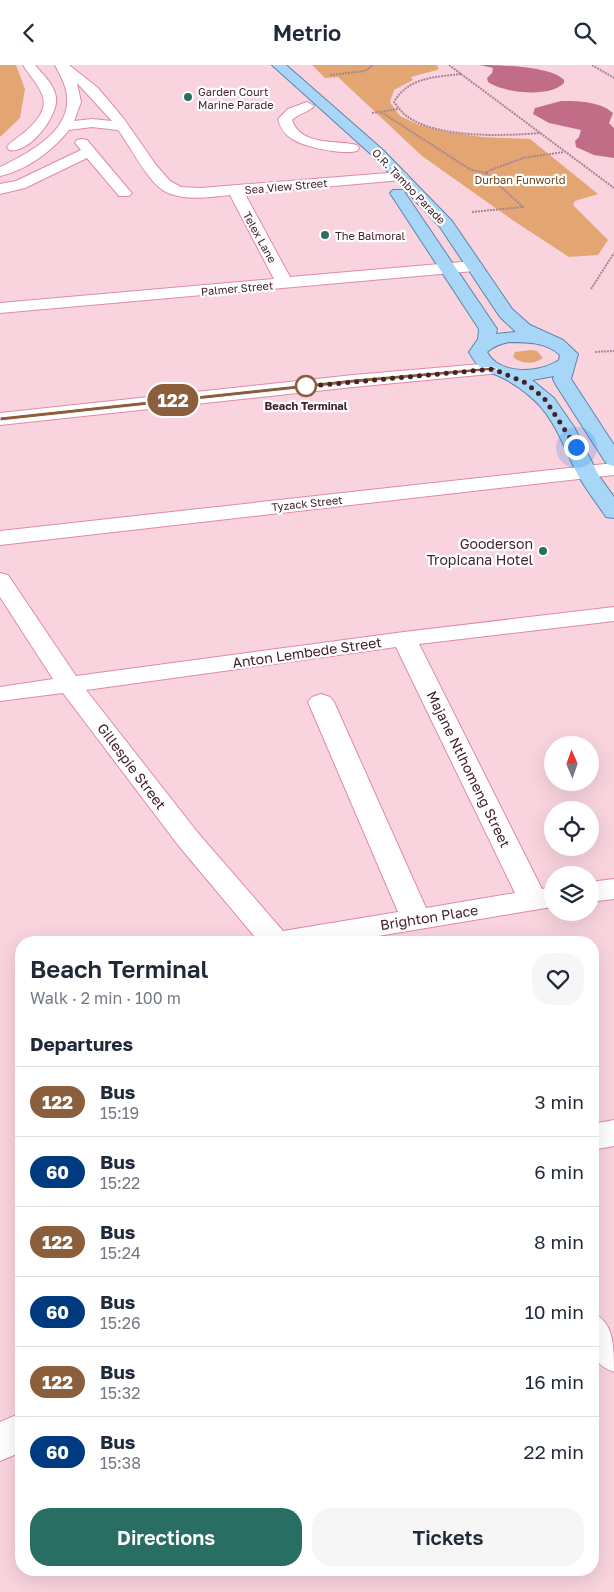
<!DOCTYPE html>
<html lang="en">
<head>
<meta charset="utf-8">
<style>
	body { margin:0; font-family:"Golos Text",sans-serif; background:#f6f6f7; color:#1f2937; height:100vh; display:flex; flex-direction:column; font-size:19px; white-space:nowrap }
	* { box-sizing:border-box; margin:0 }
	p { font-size:16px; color:#747a83 }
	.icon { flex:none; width:28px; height:28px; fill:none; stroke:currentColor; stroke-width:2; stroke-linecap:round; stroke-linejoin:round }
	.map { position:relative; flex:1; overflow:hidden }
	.panel { position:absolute; left:15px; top:871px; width:584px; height:640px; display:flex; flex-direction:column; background:#fff; border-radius:20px; box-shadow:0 5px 20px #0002 }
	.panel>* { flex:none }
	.badge { padding:0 10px; border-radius:16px; font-size:18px; line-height:32px }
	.needle { width:32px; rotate:358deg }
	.controls { position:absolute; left:544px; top:671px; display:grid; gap:10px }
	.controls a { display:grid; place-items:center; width:55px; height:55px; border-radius:50%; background:#fff; box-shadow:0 5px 20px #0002; font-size:25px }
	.you { position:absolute; width:25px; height:25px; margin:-12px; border:4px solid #fff; border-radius:50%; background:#1a73e8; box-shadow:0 0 0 8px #1a73e833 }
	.map>.badge { position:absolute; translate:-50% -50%; box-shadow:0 0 0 2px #fff }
	h2 { padding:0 15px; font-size:19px; line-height:45px }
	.round { display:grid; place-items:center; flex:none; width:52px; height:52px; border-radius:20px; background:#f6f6f7 }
	.summary { display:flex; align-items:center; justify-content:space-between; height:85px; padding:0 15px }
	h1 { font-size:24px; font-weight:600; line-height:38px }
	.cta { display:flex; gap:10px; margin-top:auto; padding:10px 15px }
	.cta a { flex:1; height:58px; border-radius:20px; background:#296e62; color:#fff; font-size:20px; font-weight:600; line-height:58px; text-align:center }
	.cta a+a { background:#f6f6f7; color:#1f2937 }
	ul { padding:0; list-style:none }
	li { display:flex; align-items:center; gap:15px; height:70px; padding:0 15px; border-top:1px solid #e0e1e3 }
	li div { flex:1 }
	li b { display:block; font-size:19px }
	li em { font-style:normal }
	li .badge { min-width:55px; font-weight:700; text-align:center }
	header { display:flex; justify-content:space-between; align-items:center; height:65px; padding:0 15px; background:#fff; font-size:22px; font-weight:600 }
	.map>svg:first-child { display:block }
	.green { fill:#e3a673 }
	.water { fill:#c26d88 }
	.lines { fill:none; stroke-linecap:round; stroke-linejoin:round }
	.minor-casing { stroke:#e08aa5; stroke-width:2 }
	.major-casing { stroke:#5e85ac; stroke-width:2 }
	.path { stroke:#a98590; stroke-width:2; stroke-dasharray:2 1; stroke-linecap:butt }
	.minor { fill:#fff; fill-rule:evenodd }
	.major { fill:#a7d6f6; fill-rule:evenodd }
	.line { fill:#8b5e3c; stroke:#fff }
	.walk { stroke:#44222d; stroke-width:5; stroke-dasharray:0 9 }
	.poi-dot { fill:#296e62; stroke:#fff; stroke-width:2 }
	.stop-dot { fill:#fff; stroke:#8b5e3c; stroke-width:2.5 }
	.labels { text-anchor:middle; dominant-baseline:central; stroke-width:4.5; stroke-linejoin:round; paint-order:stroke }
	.far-poi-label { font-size:11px; fill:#44222d; stroke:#fff; text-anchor:start }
	.far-park-label { font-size:11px; fill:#714317; stroke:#fff }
	.far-street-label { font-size:11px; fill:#44222d; stroke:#fff }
	.far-stop-label { font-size:11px; font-weight:bold; fill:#44222d; stroke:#fff }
	.poi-label { font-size:14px; fill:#44222d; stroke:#fff; text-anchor:end }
	.street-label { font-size:14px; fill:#44222d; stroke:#fff }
</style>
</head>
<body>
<header><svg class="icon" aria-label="back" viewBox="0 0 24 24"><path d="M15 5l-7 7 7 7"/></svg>Metrio<svg class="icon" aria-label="search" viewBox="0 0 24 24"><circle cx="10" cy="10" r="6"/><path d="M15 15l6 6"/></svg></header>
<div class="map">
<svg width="614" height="1527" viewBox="0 0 614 1527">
	<rect width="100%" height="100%" fill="#f9d4de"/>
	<g class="green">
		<polygon points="0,0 16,0 25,24 20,53 0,72"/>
		<polygon points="312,0 436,0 439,3 437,5 411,12 413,15 394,25 390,37 400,51 417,59 446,67 482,72 530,74 598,129 575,136 573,140 608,175 598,190 569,192 514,156 422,91 338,12 325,13"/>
		<path d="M531,285L537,286L543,293C534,300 521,299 513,292L515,287Z"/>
	</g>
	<g class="water">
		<path d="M480,0C499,0 551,1 564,15V18C550,33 504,28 488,17L487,13L492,8L493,3Z"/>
		<path d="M561,36C577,36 600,36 613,48L609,58L614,63V93L594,90L576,82L575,76L579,72L581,65L549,58L533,49L535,43Z"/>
	</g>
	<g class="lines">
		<g class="minor-casing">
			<g id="minor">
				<path d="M23,0H35C43,10 54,19 56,32C59,51 28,90 9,85L7,82C11,76 19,72 25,67C58,38 41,27 23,0Z"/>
				<path d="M55,0H69L98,23L124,54L156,100L170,116L181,122L200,123L401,107L406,108L408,111L406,114L401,115L245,129L290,212L474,196L480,197L482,201L480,205L474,206L0,248V238L274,214L230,130C211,132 187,136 168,128C148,119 132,83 118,65L92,62L69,65C52,86 27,105 0,111V102C26,90 70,67 67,33C67,21 60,10 55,0ZM77,18L112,56L92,54L74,56L81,37Z"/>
				<path d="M307,37L314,41C309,47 298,49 292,55C300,81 336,75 357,80L359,83L357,86C341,90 300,82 288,71C282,66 280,61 278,54L288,44Z"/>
				<polygon points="82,74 87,75 129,125 132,128 129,131 119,131 87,93 25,123 0,129 0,119 16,116 81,85 75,78 77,75"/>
				<polygon points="493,298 500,300 502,304 500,308 353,322 0,360 0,348 353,310"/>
				<polygon points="614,398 614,410 0,480 0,466"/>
				<path d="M0,508L8,510L76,611L404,567L614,542V556L419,579L542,824L552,822V842L336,878H260L178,780L63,628L0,636V622L53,614L0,532ZM396,582L515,828L426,843L334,637L330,632L321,629L312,632L308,637L398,847L283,866L198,768L86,625Z"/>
				<polygon points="614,814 614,834 590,837 590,817"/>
				<polygon points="614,1055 614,1081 592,1085 592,1059"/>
				<path d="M592,1247C614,1258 614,1279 614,1307C583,1295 592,1275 592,1247Z"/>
				<polygon points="21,1348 21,1387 0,1396 0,1357"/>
			</g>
		</g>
		<g class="major-casing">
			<path id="major" d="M272,0H286L383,85L452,156L512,244L530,260L563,275L578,289L571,314L614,380V401L607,399L604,395L556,320L553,314L554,311L532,315L554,333L574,362L599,411L614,432V453L606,452C597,438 586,425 578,410C566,387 558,362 541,342C530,330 515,319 501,312C483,304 479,305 469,287L478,274L479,264L390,128L393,125H403L497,264L496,269L516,267L500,252L440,162L373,91ZM509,277C527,277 546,277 560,290L559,295C540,308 500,311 487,287C494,281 500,279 509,277Z"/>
		</g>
		<g class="path">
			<polyline points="449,0 614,123"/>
			<polyline points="592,0 614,13"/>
			<path d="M461,9C436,12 408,12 394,37C397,41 400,45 404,49C434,74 503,71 540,68"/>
			<polyline points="330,10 365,6 373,0"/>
			<polyline points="381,47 471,105 486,108"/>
			<polyline points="372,48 398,44"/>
			<polyline points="472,147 523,142 486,108 488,106 523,93 564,87"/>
			<polyline points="591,224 614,188"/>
			<polyline points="595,287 614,286"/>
		</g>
		<use href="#minor" class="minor"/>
		<use href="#major" class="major"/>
	</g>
	<polygon class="line" points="493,302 497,304 496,305 354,318 0,356 0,352 354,314"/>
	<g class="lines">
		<polyline class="walk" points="306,321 300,322 493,304 526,318 544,333 576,382"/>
	</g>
	<g class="poi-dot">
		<circle cx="188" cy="32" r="5"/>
		<circle cx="325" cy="170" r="5"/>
		<circle cx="543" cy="486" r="5"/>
	</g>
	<circle class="stop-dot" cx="306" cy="321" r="10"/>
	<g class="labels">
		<g class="far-poi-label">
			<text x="198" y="26">Garden Court<tspan x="198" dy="13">Marine Parade</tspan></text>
			<text x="335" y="170">The Balmoral</text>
		</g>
		<g class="far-park-label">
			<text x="520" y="114">Durban Funworld</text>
		</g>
		<g class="far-street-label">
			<text transform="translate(286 121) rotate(-5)">Sea View Street</text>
			<text transform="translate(409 121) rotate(46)">O.R. Tambo Parade</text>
			<text transform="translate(260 172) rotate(61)">Telex Lane</text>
			<text transform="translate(237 223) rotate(-5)">Palmer Street</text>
			<text transform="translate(307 438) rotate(-6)">Tyzack Street</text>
		</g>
		<g class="far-stop-label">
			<text x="306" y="340">Beach Terminal</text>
		</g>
		<g class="poi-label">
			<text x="533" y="478">Gooderson<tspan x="533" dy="16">Tropicana Hotel</tspan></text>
		</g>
		<g class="street-label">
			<text transform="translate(307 587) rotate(-8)">Anton Lembede Street</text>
			<text transform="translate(132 701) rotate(53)">Gillespie Street</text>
			<text transform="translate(469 704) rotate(64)">Majane Ntlhomeng Street</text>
			<text transform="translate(429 852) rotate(-9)">Brighton Place</text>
		</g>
	</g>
</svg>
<div class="controls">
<a><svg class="needle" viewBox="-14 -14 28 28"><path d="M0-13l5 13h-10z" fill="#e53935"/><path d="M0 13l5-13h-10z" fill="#747a83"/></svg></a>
<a><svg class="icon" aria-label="locate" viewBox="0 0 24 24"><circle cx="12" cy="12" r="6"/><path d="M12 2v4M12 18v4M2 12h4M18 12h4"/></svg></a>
<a><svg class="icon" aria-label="layers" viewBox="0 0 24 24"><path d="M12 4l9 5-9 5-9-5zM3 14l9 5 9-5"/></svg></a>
</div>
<div class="you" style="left:576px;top:382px"></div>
<b class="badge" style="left:173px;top:335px;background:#8b5e3c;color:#fff">122</b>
<section class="panel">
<div class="summary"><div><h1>Beach Terminal</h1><p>Walk · 2 min · 100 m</p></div><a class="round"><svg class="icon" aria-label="heart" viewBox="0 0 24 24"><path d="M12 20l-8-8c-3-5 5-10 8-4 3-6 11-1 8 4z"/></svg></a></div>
<h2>Departures</h2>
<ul>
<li><span class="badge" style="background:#8b5e3c;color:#fff">122</span><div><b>Bus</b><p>15:19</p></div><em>3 min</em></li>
<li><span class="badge" style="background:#003b80;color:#fff">60</span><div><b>Bus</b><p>15:22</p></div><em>6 min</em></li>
<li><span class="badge" style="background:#8b5e3c;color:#fff">122</span><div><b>Bus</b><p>15:24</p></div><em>8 min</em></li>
<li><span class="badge" style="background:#003b80;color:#fff">60</span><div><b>Bus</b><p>15:26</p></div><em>10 min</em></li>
<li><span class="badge" style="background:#8b5e3c;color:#fff">122</span><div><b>Bus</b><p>15:32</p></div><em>16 min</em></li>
<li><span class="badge" style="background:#003b80;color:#fff">60</span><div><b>Bus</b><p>15:38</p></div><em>22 min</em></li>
</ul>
<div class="cta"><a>Directions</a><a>Tickets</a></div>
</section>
</div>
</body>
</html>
